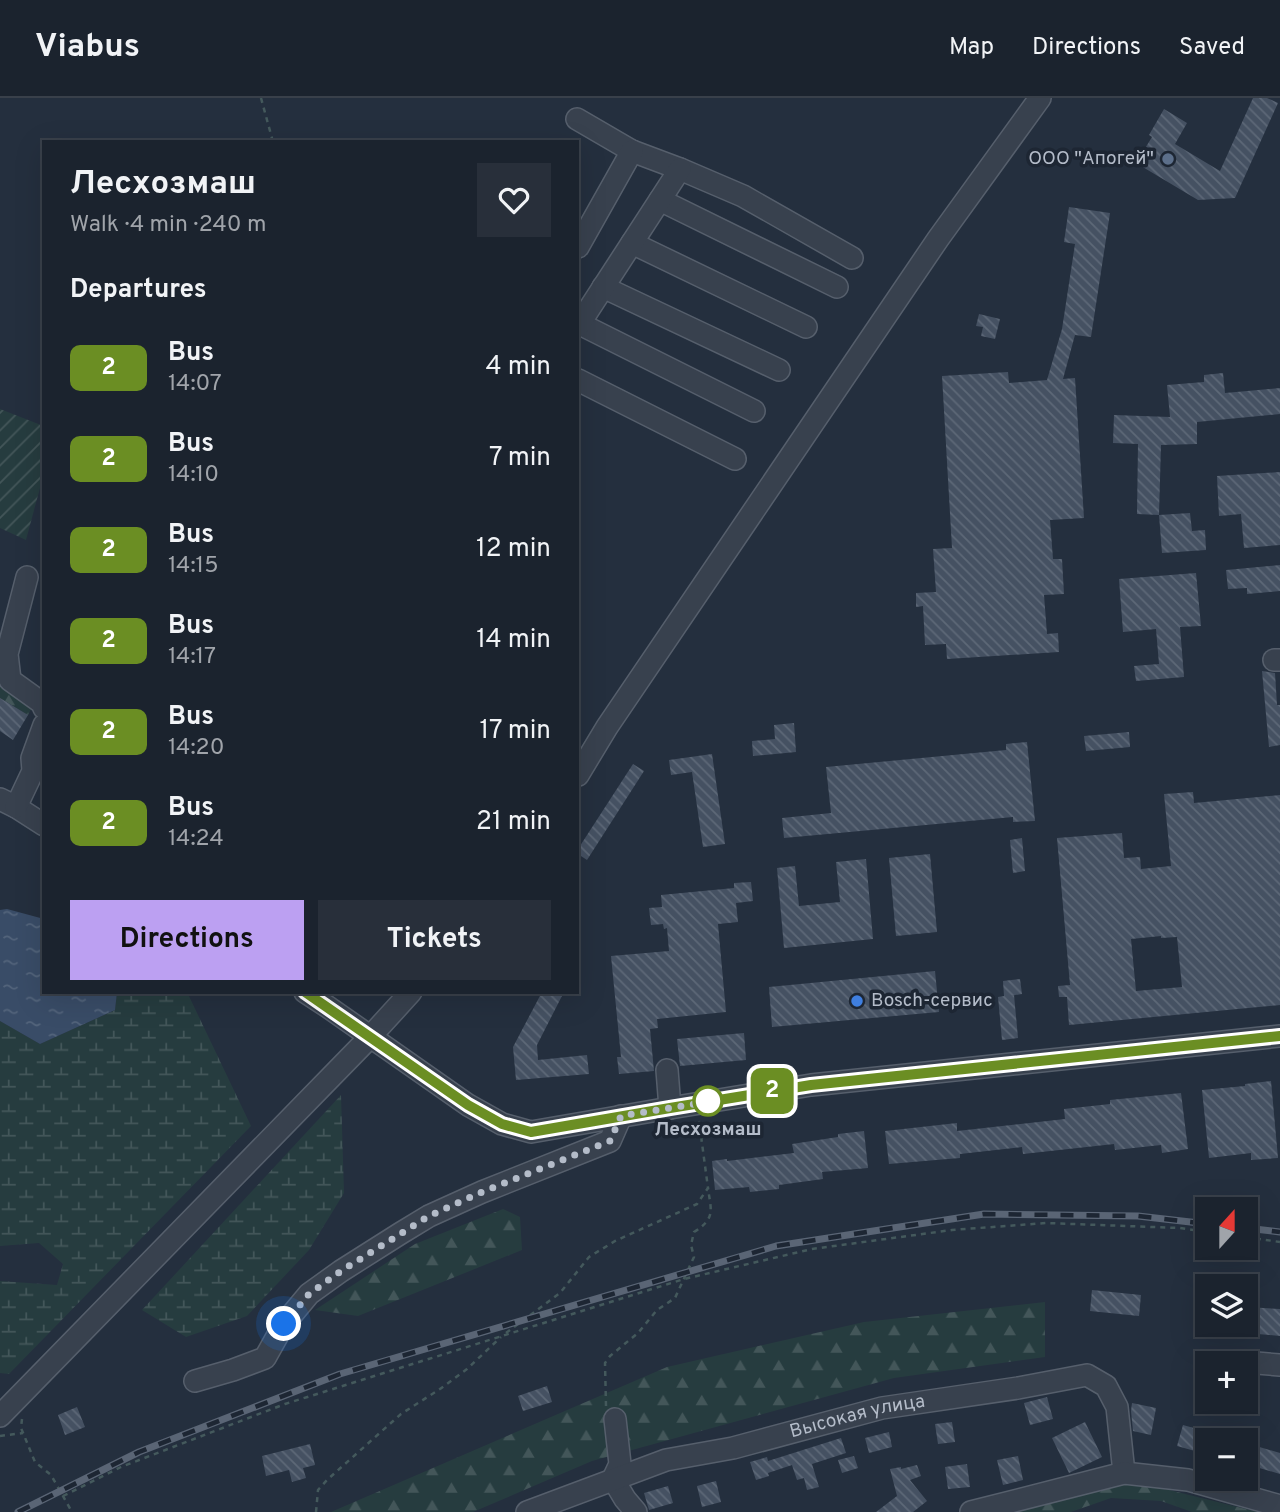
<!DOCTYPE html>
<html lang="en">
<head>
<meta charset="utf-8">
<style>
	body { margin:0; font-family:Overpass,sans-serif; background:#282f3a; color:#f1f3f6; height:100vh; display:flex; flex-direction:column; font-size:26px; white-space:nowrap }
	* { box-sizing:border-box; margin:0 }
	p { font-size:23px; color:#a0a4aa }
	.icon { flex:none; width:38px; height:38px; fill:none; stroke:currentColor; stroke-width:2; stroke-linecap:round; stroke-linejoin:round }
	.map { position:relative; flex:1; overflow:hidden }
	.drawer { position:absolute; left:42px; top:42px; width:537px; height:854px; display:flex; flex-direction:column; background:#1b232e; border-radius:0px; box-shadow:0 7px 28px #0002,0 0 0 2px #39404a }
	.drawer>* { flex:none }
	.badge { padding:0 14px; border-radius:10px; font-size:24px; line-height:46px }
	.needle { width:46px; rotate:21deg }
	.fabs { position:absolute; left:1195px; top:1099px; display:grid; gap:14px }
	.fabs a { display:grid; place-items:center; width:63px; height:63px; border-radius:0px; background:#1b232e; box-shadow:0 7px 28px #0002,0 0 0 2px #39404a; font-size:35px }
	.you { position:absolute; width:35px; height:35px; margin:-18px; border:5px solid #fff; border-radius:50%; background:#1a73e8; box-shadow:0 0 0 10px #1a73e833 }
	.map>.badge { position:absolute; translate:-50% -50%; box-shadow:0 0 0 4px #fff }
	h2 { padding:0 28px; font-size:26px; line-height:63px }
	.round { display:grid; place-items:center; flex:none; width:74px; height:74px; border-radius:0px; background:#282f3a }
	.summary { display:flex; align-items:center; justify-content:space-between; height:119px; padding:0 28px }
	h1 { font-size:33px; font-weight:700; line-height:52px }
	.button { display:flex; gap:14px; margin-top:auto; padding:14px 28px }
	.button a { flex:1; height:80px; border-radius:0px; background:#bca0f2; color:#111; font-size:28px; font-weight:700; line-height:80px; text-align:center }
	.button a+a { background:#282f3a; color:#f1f3f6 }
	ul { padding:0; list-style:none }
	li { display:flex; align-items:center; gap:21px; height:91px; padding:0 28px }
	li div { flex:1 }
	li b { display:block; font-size:26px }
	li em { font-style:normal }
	li .badge { min-width:77px; font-weight:700; text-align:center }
	header { display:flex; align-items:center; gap:42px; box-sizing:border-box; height:98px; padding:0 35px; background:#1b232e; border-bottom:2px solid #39404a }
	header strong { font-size:33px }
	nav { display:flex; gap:38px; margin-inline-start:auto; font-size:24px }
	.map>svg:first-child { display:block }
	.forest { fill:url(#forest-firs) }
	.wetland { fill:url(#wetland-marsh) }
	.garden { fill:url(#garden-furrows) }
	.water { fill:url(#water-ripples) }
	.building { fill:url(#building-back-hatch); fill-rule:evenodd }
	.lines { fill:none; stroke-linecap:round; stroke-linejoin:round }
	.minor-casing { stroke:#565f6c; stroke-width:24 }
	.path { stroke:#44595c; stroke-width:2.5; stroke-dasharray:5 5; stroke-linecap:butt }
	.minor { stroke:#38414e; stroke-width:21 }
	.rail-casing { stroke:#5a6575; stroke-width:7 }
	.rail { stroke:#1d2633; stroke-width:4.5; stroke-dasharray:13; stroke-linecap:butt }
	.line-casing { stroke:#fff; stroke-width:16 }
	.line { stroke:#6b8e23; stroke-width:10 }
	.walk { stroke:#b4bcc9; stroke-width:7; stroke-dasharray:0 12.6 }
	.service-dot { fill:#5c6f8a; stroke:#1d2633; stroke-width:2.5 }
	.shop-dot { fill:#3f7fe0; stroke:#1d2633; stroke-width:2.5 }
	.stop-dot { fill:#fff; stroke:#6b8e23; stroke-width:3.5 }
	.labels { text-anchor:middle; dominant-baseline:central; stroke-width:7; stroke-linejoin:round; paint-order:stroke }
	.poi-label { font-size:19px; fill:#b4bcc9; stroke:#1d2633; text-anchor:end }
	.stop-label { font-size:19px; font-weight:bold; fill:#b4bcc9; stroke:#1d2633 }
	.street-label { font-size:19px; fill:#b4bcc9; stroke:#1d2633 }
</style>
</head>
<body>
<header>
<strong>Viabus</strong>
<nav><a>Map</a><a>Directions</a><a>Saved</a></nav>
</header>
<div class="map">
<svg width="1280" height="1414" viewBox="0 0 1280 1414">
	<defs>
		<pattern id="forest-firs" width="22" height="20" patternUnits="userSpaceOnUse" patternTransform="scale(1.75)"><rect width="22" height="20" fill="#263c3f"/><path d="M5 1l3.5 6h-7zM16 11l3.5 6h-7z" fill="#435659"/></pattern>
		<pattern id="wetland-marsh" width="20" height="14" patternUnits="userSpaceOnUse" patternTransform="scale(1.75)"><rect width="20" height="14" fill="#263c3f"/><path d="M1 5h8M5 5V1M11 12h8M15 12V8" fill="none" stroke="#435659"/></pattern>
		<pattern id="garden-furrows" width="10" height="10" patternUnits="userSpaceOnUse" patternTransform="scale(1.75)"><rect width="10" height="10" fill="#263c3f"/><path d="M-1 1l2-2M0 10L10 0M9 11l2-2" fill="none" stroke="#435659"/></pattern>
		<pattern id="water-ripples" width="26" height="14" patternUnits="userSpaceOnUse" patternTransform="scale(1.75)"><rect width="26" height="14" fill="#394c67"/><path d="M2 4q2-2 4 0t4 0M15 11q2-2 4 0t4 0" fill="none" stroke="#53647b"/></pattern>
		<pattern id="building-back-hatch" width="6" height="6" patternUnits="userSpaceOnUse" patternTransform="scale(1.75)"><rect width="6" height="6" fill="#455162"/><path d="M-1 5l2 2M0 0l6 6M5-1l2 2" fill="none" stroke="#5d6877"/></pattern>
	</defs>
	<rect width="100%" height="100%" fill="#242f3e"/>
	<g class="forest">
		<polygon points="0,581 34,606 28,617 0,600"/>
		<polygon points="503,1111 520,1119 522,1152 358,1218 315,1212 415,1146"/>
		<polygon points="1045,1204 1045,1259 894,1280 592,1363 473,1414 331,1414 667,1269 864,1224"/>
		<polygon points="1121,1385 1149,1387 1258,1414 1192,1414 1161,1403 1111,1400 1071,1414 1007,1414"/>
	</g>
	<g class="wetland">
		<polygon points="117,894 187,894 251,1028 9,1276 0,1275 0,1183 57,1187 63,1166 39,1145 0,1148 0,923 40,946 115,912"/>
		<polygon points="341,997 344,1095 309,1152 247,1218 186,1239 142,1212"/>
	</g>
	<polygon class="garden" points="0,311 41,327 44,342 44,375 26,442 0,430"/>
	<polygon class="water" points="7,811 44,821 44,894 117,894 115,912 40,946 0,923 0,812"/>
	<g class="building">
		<polygon points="1253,0 1267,0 1278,5 1235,100 1198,102 1136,65 1152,39 1149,37 1164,11 1187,25 1175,46 1220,73"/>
		<polygon points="1069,109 1110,115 1091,239 1075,237 1063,281 1075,280 1084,420 1050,422 1053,461 1062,461 1064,496 1044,497 1047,536 1058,535 1059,554 947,561 946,546 925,547 923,508 916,509 916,495 936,494 933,451 952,450 942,278 1008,274 1009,285 1047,282 1062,231 1075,146 1064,144"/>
		<polygon points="979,216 1000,221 995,241 981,238 983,229 976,228"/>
		<polygon points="1223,275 1225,295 1280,290 1280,316 1197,324 1197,346 1161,347 1159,417 1137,416 1138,346 1113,345 1114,317 1170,319 1167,287 1204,284 1204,277"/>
		<polygon points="1280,374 1280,447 1244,450 1241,416 1219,418 1217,378"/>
		<polygon points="1190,415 1192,433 1205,432 1206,452 1162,455 1159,417"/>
		<polygon points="1280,467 1280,493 1247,496 1247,490 1228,491 1226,472"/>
		<polygon points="1196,475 1201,528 1180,529 1184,579 1136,583 1134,568 1159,566 1156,531 1123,534 1119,481"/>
		<polygon points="1262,573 1275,575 1277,607 1280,607 1280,647 1269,649"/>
		<polygon points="0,600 28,617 13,642 0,633"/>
		<polygon points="794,625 796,654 753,658 752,643 775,641 774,627"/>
		<polygon points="1129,634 1130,649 1086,653 1084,638"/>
		<polygon points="1027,644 1035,723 1013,724 1013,719 784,740 782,720 831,715 826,669 1006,652 1006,646"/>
		<polygon points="712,656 725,746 703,749 692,674 671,677 669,662"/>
		<polygon points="633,666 644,673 587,762 578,756 578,751"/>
		<path d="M1193,694L1194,705L1280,697V907L1069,927L1067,899H1059L1058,888L1070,887L1057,740L1122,735L1124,760L1140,759L1141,771L1171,768L1164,696ZM1161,838V840L1177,839L1182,889L1136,893L1131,841Z"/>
		<polygon points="1022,740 1025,773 1013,775 1010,742"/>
		<polygon points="930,756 937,834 896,838 889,760"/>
		<polygon points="866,761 873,841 784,850 777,770 795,768 799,808 840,804 836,764"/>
		<polygon points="751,784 753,803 736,805 738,824 718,826 726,914 657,921 658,930 650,931 654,973 619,976 617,959 621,959 611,858 669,853 667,830 664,831 663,826 651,827 649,810 662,809 661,797 734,790 734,785"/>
		<polygon points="935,873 939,914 772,929 769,889"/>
		<polygon points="1020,881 1022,896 1009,898 1014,897 1018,940 1002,942 998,899 1004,898 1003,883"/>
		<polygon points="542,894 564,894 537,947 538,962 587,957 589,976 516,982 513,949"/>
		<polygon points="744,935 746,962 680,968 677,941"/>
		<polygon points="1271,983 1278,1060 1251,1062 1251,1055 1209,1060 1202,992 1245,988 1245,986"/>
		<polygon points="1181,995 1188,1051 1162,1055 1161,1047 1115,1052 1114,1046 1023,1056 1022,1049 960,1056 960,1060 889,1066 885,1033 957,1025 957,1033 1065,1021 1064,1011 1110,1006 1110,1002"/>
		<polygon points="864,1033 868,1070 822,1074 823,1081 779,1087 779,1091 750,1094 749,1089 715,1092 712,1063 727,1061 727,1063 794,1055 792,1046 838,1039 838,1036"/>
		<polygon points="1092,1192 1141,1197 1139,1218 1090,1213"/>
		<polygon points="1246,1209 1280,1211 1280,1238 1246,1235"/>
		<polygon points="547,1288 552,1304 523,1313 518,1298"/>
		<polygon points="1047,1299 1053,1321 1030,1327 1024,1305"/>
		<polygon points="1132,1305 1156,1310 1151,1337 1133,1333 1131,1313"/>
		<polygon points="77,1309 85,1329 65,1337 58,1317"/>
		<polygon points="952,1324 955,1344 938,1346 935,1326"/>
		<polygon points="1085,1324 1102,1359 1069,1375 1052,1340"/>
		<polygon points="1183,1327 1208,1334 1202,1355 1177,1348"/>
		<polygon points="889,1334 892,1349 869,1355 865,1340"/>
		<polygon points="841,1340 846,1355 812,1366 819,1389 807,1392 804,1380 797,1382 792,1367 768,1375 769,1378 756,1382 750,1364 767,1359 768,1363"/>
		<polygon points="1246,1345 1280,1355 1280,1376 1246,1366"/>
		<polygon points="310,1346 315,1367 303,1370 306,1380 292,1384 289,1372 266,1378 262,1358"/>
		<polygon points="854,1358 858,1370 842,1375 838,1362"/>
		<polygon points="1018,1358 1023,1382 1003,1387 997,1362"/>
		<polygon points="967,1366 970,1389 948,1391 945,1369"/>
		<polygon points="917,1367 921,1378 910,1382 927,1403 913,1414 876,1414 897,1398 890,1371 901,1369 901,1371"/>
		<polygon points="716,1383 721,1404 702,1409 697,1388"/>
		<polygon points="668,1388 673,1405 649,1412 644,1395"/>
	</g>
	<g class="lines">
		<g class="minor-casing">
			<g id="minor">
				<polyline points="577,21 632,53 680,71 743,98 852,160"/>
				<polyline points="660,102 837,189"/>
				<polyline points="632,145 806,229"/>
				<polyline points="578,149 632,53"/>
				<polyline points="603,189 779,272"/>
				<polyline points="578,225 754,313"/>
				<polyline points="578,228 680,71"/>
				<polyline points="578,282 735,361"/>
				<polyline points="27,479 7,556 10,582 42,605 44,610"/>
				<polyline points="1274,562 1280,562"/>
				<polyline points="578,677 607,629 938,141 1040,0"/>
				<polyline points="0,701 16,709 44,727"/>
				<polyline points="16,709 33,673 32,660 44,627"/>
				<polyline points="305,894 328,909 468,1007 502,1026 531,1034 670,1010 811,987 1280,938"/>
				<polyline points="667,972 670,1010"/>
				<polyline points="1244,1264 1280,1267"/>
				<polyline points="195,1283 233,1272 265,1260 284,1226 309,1196 341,1173 401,1135 429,1118 482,1094 610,1043 621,1018"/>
				<polyline points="0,1318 370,939 411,894"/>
				<polyline points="615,1321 620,1366 613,1381 625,1401 636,1414"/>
				<path id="s1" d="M527,1414L666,1362L733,1350L882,1310L1018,1290L1087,1277L1106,1288L1117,1309L1124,1375"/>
				<polyline points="971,1414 1124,1375 1188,1382 1280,1408"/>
			</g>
		</g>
		<g class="path">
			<polyline points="261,0 273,44"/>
			<polyline points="1246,1139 1280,1144"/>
			<polyline points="506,1235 560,1195 589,1159 615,1143 697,1106 708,1090 699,1023"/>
			<path d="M606,1308L605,1265L610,1258L638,1235L657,1212L675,1200L694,1159L691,1147L694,1134C716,1120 711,1113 708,1090"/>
			<polyline points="22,1321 21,1330 35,1364 51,1377 72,1414"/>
			<polyline points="0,1338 23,1335"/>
			<polyline points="63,1398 121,1369 285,1306 684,1181 812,1151 952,1132 1046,1125 1180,1130 1208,1134"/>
			<polyline points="316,1414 318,1392 327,1382 401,1316 440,1291 467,1271 501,1239"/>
		</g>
		<use href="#minor" class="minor"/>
		<g class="rail-casing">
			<g id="rail">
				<polyline points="1246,1130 1280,1134"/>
				<polyline points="18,1414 139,1354 340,1276 776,1148 984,1116 1138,1118 1208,1126"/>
			</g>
		</g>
		<use href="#rail" class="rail"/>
	</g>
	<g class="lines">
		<g class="line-casing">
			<polyline id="line" points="305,894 468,1007 502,1026 531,1034 670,1010 811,987 1280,938"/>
		</g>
		<use href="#line" class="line"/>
		<polyline class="walk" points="284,1226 309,1196 341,1173 429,1118 482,1094 610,1043 621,1018 719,1002 708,1003"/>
	</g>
	<circle class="service-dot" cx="1168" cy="61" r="7"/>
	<circle class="shop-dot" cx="857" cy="903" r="7"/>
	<circle class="stop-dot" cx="708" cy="1003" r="14"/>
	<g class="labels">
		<g class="poi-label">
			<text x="1154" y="61">ООО "Апогей"</text>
			<text x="871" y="903" text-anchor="start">Bosch-сервис</text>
		</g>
		<g class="stop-label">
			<text x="708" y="1032">Лесхозмаш</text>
		</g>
		<g class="street-label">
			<text stroke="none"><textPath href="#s1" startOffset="345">Высокая улица</textPath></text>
		</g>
	</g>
</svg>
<div class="fabs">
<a><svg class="needle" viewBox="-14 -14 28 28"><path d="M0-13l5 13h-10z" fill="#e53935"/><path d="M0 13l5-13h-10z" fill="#a0a4aa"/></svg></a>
<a><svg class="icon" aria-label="layers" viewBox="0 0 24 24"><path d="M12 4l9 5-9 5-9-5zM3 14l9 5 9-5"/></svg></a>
<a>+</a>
<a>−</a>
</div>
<div class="you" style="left:284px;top:1226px"></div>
<b class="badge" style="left:772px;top:993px;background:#6b8e23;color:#fff">2</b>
<section class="drawer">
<div class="summary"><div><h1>Лесхозмаш</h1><p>Walk · 4 min · 240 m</p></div><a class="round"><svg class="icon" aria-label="heart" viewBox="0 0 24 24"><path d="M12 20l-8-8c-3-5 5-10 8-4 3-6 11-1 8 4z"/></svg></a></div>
<h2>Departures</h2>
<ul>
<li><span class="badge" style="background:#6b8e23;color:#fff">2</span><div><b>Bus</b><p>14:07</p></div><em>4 min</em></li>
<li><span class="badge" style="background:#6b8e23;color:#fff">2</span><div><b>Bus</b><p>14:10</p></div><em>7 min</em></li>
<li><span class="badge" style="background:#6b8e23;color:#fff">2</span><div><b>Bus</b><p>14:15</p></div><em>12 min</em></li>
<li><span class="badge" style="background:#6b8e23;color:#fff">2</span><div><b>Bus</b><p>14:17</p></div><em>14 min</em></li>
<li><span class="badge" style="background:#6b8e23;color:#fff">2</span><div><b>Bus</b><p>14:20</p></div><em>17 min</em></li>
<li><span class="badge" style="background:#6b8e23;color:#fff">2</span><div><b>Bus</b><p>14:24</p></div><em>21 min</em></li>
</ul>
<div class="button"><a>Directions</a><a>Tickets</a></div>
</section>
</div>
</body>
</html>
